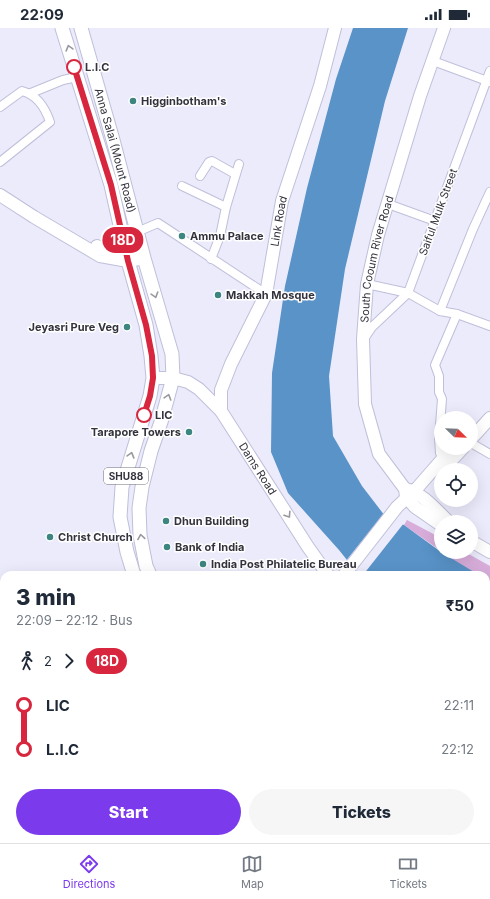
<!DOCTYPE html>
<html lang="en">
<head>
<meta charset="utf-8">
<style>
	body { margin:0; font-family:Inter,sans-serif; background:#f6f6f7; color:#1f2937; height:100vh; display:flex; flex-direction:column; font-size:15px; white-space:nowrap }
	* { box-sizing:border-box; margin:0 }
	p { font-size:13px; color:#747a83 }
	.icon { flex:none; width:22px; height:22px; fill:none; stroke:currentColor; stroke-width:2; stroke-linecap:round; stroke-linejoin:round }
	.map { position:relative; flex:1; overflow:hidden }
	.panel { position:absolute; left:0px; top:543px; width:490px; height:272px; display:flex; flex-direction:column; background:#fff; border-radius:12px 12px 0 0; box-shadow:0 4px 16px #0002 }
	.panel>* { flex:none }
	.badge { padding:0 8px; border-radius:13px; font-size:14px; line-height:26px }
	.needle { width:26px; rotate:113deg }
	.buttons { position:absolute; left:434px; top:383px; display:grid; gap:8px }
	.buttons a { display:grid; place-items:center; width:44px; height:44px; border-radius:50%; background:#fff; box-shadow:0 4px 16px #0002; font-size:20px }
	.map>.badge { position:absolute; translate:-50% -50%; box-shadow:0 0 0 2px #fff }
	.legs { display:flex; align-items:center; gap:6px; height:44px; padding:0 16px; font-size:13px }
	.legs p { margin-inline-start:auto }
	.overview { display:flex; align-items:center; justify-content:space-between; height:68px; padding:0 16px }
	h1 { font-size:22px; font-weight:800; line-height:30px }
	.button { display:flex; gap:8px; margin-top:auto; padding:8px 16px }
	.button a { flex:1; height:46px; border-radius:24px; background:#7c3aed; color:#fff; font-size:16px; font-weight:800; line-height:46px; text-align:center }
	.button a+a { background:#f6f6f7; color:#1f2937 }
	ul { padding:0 16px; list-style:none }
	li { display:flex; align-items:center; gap:14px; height:44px; font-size:15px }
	li i { display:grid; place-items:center; width:6px; height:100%; margin:0 5px; background:currentColor }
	li i::after { content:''; width:10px; height:10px; margin:-5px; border:3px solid; border-radius:50%; background:#fff }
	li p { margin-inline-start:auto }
	li:first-child i { background:linear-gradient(#0000 50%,currentColor 0) }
	li:last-child i { background:linear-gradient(currentColor 50%,#0000 0) }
	.status { display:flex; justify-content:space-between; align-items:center; height:28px; padding:0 20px; background:#fff; direction:ltr }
	.status svg { height:11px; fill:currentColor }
	.tabs { display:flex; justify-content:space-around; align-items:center; height:56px; border-top:1px solid #e0e1e3; background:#fff; font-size:11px; color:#747a83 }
	.tabs a { display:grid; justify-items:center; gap:2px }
	.tabs .on { color:#7c3aed }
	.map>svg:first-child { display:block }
	.green { fill:#d8adda }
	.water { fill:#5993c8 }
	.pier { fill:#ebebfc }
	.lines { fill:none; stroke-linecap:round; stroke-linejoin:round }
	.street-casing { stroke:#bfbfda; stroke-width:10 }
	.secondary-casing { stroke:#bfbfda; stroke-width:14 }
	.primary-casing { stroke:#bfbfda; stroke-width:15 }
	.street { stroke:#fff; stroke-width:8 }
	.secondary { stroke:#fff; stroke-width:12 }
	.primary { stroke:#fff; stroke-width:13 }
	.oneway { stroke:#99999e }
	.line-1-casing { stroke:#fff; stroke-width:9 }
	.line-1 { stroke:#d7263d; stroke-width:6 }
	.stop-1-dot { fill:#fff; stroke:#d7263d; stroke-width:2 }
	.poi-dot { fill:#3d8580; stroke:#fff; stroke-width:1.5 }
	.labels { text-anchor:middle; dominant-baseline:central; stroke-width:3; stroke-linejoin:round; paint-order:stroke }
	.shield { fill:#fff; stroke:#707078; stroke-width:1 }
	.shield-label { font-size:10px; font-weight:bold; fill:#33333e }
	.stop-label { font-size:11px; font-weight:bold; fill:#33333e; stroke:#fff; text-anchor:start }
	.poi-label { font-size:11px; font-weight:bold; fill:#33333e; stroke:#fff; text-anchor:start }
	.street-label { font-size:11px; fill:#33333e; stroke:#fff }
</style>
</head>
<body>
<div class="status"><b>22:09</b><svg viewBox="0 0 49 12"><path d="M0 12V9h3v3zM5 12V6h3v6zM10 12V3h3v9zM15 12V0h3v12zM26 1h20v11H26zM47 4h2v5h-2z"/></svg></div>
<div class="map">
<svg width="490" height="815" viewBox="0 0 490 815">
	<rect width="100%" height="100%" fill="#ebebfc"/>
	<g class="green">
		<polygon points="407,492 441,510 441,523 404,497"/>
		<path d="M443,524H465L490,538V553L486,551V547C471,547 455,533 443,524Z"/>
	</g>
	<g class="water">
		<polygon points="353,0 408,0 385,73 345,241 329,348 333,408 362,458 385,488 404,497 441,524 479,547 354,547 347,532 339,522 288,465 271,424 272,345 285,258 307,160 336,51"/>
		<polygon points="486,551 490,553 490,626 486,624"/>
	</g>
	<polygon class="pier" points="385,484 387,486 404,495 363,547 354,547 350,544 345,534"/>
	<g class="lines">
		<g class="street-casing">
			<g id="street">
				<polyline points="433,33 490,54"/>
				<polyline points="31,65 63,52 77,49"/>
				<path d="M0,79L22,63C37,67 45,79 50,94L0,134"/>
				<polyline points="200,148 209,134 212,133 235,146"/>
				<polyline points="182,158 226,179"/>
				<polyline points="388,176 435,193"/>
				<polyline points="137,204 158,195 266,266"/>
				<polyline points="211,231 220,208 226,179 239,136"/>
				<polyline points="367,256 408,265 440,283 457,286 490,298"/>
				<polyline points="440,283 473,201 490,164"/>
				<polyline points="364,311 372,299 408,265 490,43"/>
				<polyline points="471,415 490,426"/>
				<polyline points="443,429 440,425 439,410 442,371 439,364 439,348 435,337 457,286"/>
				<polyline points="0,670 4,673"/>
				<polyline points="486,720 490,723"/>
				<polyline points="0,733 4,735"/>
				<polyline points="0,770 4,759"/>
				<polyline points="486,788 490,783"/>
				<polyline points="147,811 155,815"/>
				<polyline points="362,811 368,815"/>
				<polyline points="36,815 38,811"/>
				<polyline points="99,815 101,811"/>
				<polyline points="466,815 469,811"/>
			</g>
		</g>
		<g class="secondary-casing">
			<g id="secondary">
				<polyline points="0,167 34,189 100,228 128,233 144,230"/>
				<path d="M97,218C110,226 127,219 140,215"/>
				<path id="s1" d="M153,350H173L188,354L199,361L221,383L308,519L328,547"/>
				<path id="s2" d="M221,383V362L231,336L266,266L282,173L320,58L335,0"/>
				<polyline points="471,411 490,390"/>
				<polyline points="445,439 463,420"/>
				<path d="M406,461C423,465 437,483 449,494"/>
				<path id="s3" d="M441,497L415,479L406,469L405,461L379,426L365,376L363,311L367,256L378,207L420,68L444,0"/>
				<polyline points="471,513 490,524"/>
				<polyline points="344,547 397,479 418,459 452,420"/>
				<polyline points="486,646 490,646"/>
			</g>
		</g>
		<g class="primary-casing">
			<g id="primary">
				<polyline points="62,0 111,157 128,233 146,297 151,328 153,350 150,368 122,459 120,489 127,524 134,547"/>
				<path id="s4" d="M81,0L113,112L144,230L172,326L173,350L161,394L151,423L142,459L139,480L140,507L146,538L150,547"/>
				<polyline points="226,811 227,815"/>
				<polyline points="239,811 240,815"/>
			</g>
		</g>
		<use href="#street" class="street"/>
		<use href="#secondary" class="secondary"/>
		<use href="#primary" class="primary"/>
	</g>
	<defs><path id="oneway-chevron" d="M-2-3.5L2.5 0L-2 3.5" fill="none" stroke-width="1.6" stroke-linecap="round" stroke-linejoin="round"/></defs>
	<g class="oneway">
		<use href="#oneway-chevron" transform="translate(69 20) rotate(-106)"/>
		<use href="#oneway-chevron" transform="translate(155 267) rotate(73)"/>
		<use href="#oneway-chevron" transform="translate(168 369) rotate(-73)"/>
		<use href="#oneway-chevron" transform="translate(131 427) rotate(-74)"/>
		<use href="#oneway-chevron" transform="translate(288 487) rotate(57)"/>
		<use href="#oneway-chevron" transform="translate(141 509) rotate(-99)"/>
	</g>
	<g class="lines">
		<g class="line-1-casing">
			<polyline id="line-1" points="74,39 111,157 128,233 146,297 152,328 153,350 150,368 144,387"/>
		</g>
		<use href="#line-1" class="line-1"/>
	</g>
	<g class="stop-1-dot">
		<circle cx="74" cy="39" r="7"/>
		<circle cx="144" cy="387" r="7"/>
	</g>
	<g class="poi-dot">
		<circle cx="133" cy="73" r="4"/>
		<circle cx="182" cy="208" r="4"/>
		<circle cx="218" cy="267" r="4"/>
		<circle cx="127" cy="299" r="4"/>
		<circle cx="189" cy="404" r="4"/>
		<circle cx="166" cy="493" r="4"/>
		<circle cx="50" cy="509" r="4"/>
		<circle cx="167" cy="519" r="4"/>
		<circle cx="203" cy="536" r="4"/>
	</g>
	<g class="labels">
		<rect class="shield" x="104" y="440" width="44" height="16" rx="3"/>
		<g class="shield-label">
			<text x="126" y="448">SHU88</text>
		</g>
		<g class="stop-label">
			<text x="85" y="39">L.I.C</text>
			<text x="155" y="387">LIC</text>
		</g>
		<g class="poi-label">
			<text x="141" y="73">Higginbotham's</text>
			<text x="190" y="208">Ammu Palace</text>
			<text x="226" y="267">Makkah Mosque</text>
			<text x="119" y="299" text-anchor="end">Jeyasri Pure Veg</text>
			<text x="181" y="404" text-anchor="end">Tarapore Towers</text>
			<text x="174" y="493">Dhun Building</text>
			<text x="58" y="509">Christ Church</text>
			<text x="175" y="519">Bank of India</text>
			<text x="211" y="536">India Post Philatelic Bureau</text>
		</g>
		<g class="street-label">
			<text stroke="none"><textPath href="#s4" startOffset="127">Anna Salai (Mount Road)</textPath></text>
			<text transform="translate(438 184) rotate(-70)">Saiful Mulk Street</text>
			<text stroke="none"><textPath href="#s2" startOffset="201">Link Road</textPath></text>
			<text stroke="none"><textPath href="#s3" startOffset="295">South Cooum River Road</textPath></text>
			<text stroke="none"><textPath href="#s1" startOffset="148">Dams Road</textPath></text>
		</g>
	</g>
</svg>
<div class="buttons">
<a><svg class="needle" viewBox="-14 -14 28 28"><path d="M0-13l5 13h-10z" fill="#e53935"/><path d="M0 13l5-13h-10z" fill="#747a83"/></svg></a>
<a><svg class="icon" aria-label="locate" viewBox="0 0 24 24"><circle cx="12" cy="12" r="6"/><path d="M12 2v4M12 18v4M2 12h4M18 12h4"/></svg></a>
<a><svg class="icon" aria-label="layers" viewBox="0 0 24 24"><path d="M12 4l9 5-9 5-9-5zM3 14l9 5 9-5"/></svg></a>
</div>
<b class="badge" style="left:123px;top:212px;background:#d7263d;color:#fff">18D</b>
<section class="panel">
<div class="overview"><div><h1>3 min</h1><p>22:09 – 22:12 · Bus</p></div><b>₹50</b></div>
<div class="legs"><svg class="icon" aria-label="walk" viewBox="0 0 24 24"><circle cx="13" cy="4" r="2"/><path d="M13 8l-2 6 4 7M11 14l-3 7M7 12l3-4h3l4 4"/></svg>2<svg class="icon" aria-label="forward" viewBox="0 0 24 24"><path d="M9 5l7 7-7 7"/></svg><b class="badge" style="background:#d7263d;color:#fff">18D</b></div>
<ul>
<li><i style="color:#d7263d"></i><b>LIC</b><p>22:11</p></li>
<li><i style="color:#d7263d"></i><b>L.I.C</b><p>22:12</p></li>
</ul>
<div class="button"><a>Start</a><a>Tickets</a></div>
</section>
</div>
<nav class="tabs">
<a class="on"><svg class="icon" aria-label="directions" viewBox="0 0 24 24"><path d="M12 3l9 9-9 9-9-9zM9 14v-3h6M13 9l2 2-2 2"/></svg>Directions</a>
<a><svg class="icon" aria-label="map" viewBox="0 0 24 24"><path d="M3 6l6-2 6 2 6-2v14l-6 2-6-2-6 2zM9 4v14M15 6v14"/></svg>Map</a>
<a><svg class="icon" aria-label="tickets" viewBox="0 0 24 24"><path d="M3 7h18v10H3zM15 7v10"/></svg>Tickets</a>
</nav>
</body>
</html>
